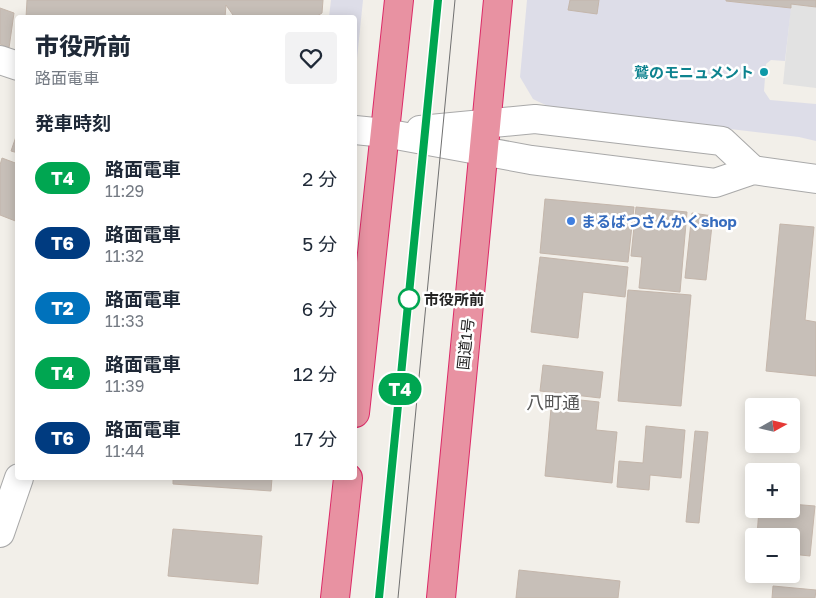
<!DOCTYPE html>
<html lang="ja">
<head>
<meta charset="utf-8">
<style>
	body { margin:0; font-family:"Golos Text","Noto Sans JP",sans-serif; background:#f2f2f3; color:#1f2937; height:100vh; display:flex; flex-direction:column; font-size:19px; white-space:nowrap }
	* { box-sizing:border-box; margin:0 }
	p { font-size:16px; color:#747a83 }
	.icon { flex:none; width:28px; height:28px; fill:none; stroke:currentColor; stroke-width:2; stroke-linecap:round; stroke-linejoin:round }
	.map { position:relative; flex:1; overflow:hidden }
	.side { position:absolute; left:15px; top:15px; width:342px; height:465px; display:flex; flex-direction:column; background:#fff; border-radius:5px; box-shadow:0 2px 12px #0003 }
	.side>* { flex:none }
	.badge { padding:0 10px; border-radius:16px; font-size:18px; line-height:32px }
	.needle { width:32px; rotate:82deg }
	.controls { position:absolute; left:745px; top:398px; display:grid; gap:10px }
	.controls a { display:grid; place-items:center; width:55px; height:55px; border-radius:5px; background:#fff; box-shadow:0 2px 12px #0003; font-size:25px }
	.map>.badge { position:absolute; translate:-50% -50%; box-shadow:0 0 0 2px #fff }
	h2 { padding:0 20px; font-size:19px; line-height:45px }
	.round { display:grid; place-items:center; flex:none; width:52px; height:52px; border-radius:5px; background:#f2f2f3 }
	.head { display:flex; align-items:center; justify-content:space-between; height:85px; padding:0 20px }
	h1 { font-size:24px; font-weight:800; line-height:38px }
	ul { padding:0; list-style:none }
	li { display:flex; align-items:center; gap:15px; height:65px; padding:0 20px }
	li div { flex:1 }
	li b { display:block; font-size:19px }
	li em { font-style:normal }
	li .badge { min-width:55px; font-weight:700; text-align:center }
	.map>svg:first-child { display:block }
	.parking { fill:#e2e2e2 }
	.plaza { fill:#dddde8 }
	.building { fill:#c7bfb8; stroke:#c4b6ab }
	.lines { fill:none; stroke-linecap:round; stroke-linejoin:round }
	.minor-casing { stroke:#a9a9a9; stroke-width:30 }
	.highway-casing { stroke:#dc2a67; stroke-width:30 }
	.minor { stroke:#fff; stroke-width:28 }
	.highway { stroke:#e892a2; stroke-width:28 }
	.tram { stroke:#707070; stroke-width:1 }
	.line-casing { stroke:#fff; stroke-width:11 }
	.line { stroke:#00a651; stroke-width:8 }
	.culture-dot { fill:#0f9aa8; stroke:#fff; stroke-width:2 }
	.shop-dot { fill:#3f7fe0; stroke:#fff; stroke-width:2 }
	.stop-dot { fill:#fff; stroke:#00a651; stroke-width:2.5 }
	.labels { text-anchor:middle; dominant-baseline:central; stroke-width:5; stroke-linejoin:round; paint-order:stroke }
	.culture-label { font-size:15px; font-weight:bold; fill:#0d838f; stroke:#fff; text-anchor:end }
	.shop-label { font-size:15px; font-weight:bold; fill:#366cbe; stroke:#fff; text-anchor:start }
	.stop-label { font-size:15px; font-weight:bold; fill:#222; stroke:#fff; text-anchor:start }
	.street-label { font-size:15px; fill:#222; stroke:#fff }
	.quarter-label { font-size:18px; fill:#555; stroke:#fff }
</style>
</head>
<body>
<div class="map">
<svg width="816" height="598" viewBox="0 0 816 598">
	<rect width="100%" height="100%" fill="#f2efe9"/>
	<polygon class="parking" points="791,4 816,7 816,88 783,84"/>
	<g class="plaza">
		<polygon points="331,0 363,0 355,78 355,18 329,17"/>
		<polygon points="527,0 726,0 726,1 791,8 785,61 771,60 766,64 764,91 770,100 816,104 816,141 799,137 552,108 537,101 533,99 520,77"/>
	</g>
	<g class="building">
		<polygon points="27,0 323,0 322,13 314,18 235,18 226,5 225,18 26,18"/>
		<polygon points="570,0 599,0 597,14 568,10"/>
		<polygon points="726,0 816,0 816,7 791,4 791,8 726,1"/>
		<polygon points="0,8 14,13 9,48 0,44"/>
		<polygon points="18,131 18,153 11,151"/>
		<polygon points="2,158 18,164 18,222 0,215 0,165"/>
		<polygon points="545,199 634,207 628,262 540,253"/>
		<polygon points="636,207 687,212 680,292 639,288 642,257 631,256"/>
		<polygon points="692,213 713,216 706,280 685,278"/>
		<polygon points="780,224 814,227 805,320 816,322 816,376 766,371"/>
		<polygon points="540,257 628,267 625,297 583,292 578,338 531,332"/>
		<polygon points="628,290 691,295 681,406 618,401"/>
		<polygon points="543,365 603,372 600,398 540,391"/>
		<polygon points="552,397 599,402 596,430 617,432 612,483 545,476"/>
		<polygon points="646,426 685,430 681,478 650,475 649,490 617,487 619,461 643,463"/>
		<polygon points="695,431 708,432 699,523 686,522"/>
		<polygon points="173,478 272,478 271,491 173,484"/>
		<polygon points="791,504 815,506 810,556 791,554 791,536 757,536 759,509 791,509"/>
		<polygon points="173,529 262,536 258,584 168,576"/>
		<polygon points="519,570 620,581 618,598 516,598"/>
		<polygon points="773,586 816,590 815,598 772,598"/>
	</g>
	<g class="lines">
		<g class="minor-casing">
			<g id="minor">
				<polyline points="0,60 18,66"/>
				<polyline points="355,130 385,133 531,160 715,183 753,170 816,179"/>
				<polyline points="420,130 535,119 722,141 753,170"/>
				<polyline points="0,533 19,478"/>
			</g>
		</g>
		<g class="highway-casing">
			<g id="highway">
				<polyline points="355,413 399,0"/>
				<polyline points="335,598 348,478"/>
				<polyline points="441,598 498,0"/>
			</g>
		</g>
		<use href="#minor" class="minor"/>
		<use href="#highway" class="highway"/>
		<g class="tram">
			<polyline points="379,598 438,0"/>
			<polyline points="398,598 455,0"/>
		</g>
	</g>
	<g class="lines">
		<g class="line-casing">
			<polyline id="line" points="379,598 438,0"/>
		</g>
		<use href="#line" class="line"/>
	</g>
	<circle class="culture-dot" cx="764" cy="72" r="5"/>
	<circle class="shop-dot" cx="571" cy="221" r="5"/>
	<circle class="stop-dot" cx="409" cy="299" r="10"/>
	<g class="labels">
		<g class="culture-label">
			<text x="754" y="72">鷲のモニュメント</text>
		</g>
		<g class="shop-label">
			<text x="581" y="221">まるばつさんかくshop</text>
		</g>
		<g class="stop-label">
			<text x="424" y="299">市役所前</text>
		</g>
		<g class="street-label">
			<text transform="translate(465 344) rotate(-84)">国道1号</text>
		</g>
		<g class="quarter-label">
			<text x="553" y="402">八町通</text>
		</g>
	</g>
</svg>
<div class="controls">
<a><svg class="needle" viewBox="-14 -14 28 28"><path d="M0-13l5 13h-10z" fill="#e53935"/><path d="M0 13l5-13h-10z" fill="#747a83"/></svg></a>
<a>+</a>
<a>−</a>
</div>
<b class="badge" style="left:400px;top:389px;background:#00a651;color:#fff">T4</b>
<section class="side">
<div class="head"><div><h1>市役所前</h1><p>路面電車</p></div><a class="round"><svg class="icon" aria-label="heart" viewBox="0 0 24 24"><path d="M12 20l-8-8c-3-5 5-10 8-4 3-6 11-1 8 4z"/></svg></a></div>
<h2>発車時刻</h2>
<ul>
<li><span class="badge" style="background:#00a651;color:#fff">T4</span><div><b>路面電車</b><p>11:29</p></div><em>2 分</em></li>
<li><span class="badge" style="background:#003b80;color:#fff">T6</span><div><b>路面電車</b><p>11:32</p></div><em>5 分</em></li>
<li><span class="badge" style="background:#0072bc;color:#fff">T2</span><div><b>路面電車</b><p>11:33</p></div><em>6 分</em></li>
<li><span class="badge" style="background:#00a651;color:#fff">T4</span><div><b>路面電車</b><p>11:39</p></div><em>12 分</em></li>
<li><span class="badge" style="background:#003b80;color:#fff">T6</span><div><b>路面電車</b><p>11:44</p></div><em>17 分</em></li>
</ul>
</section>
</div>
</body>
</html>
